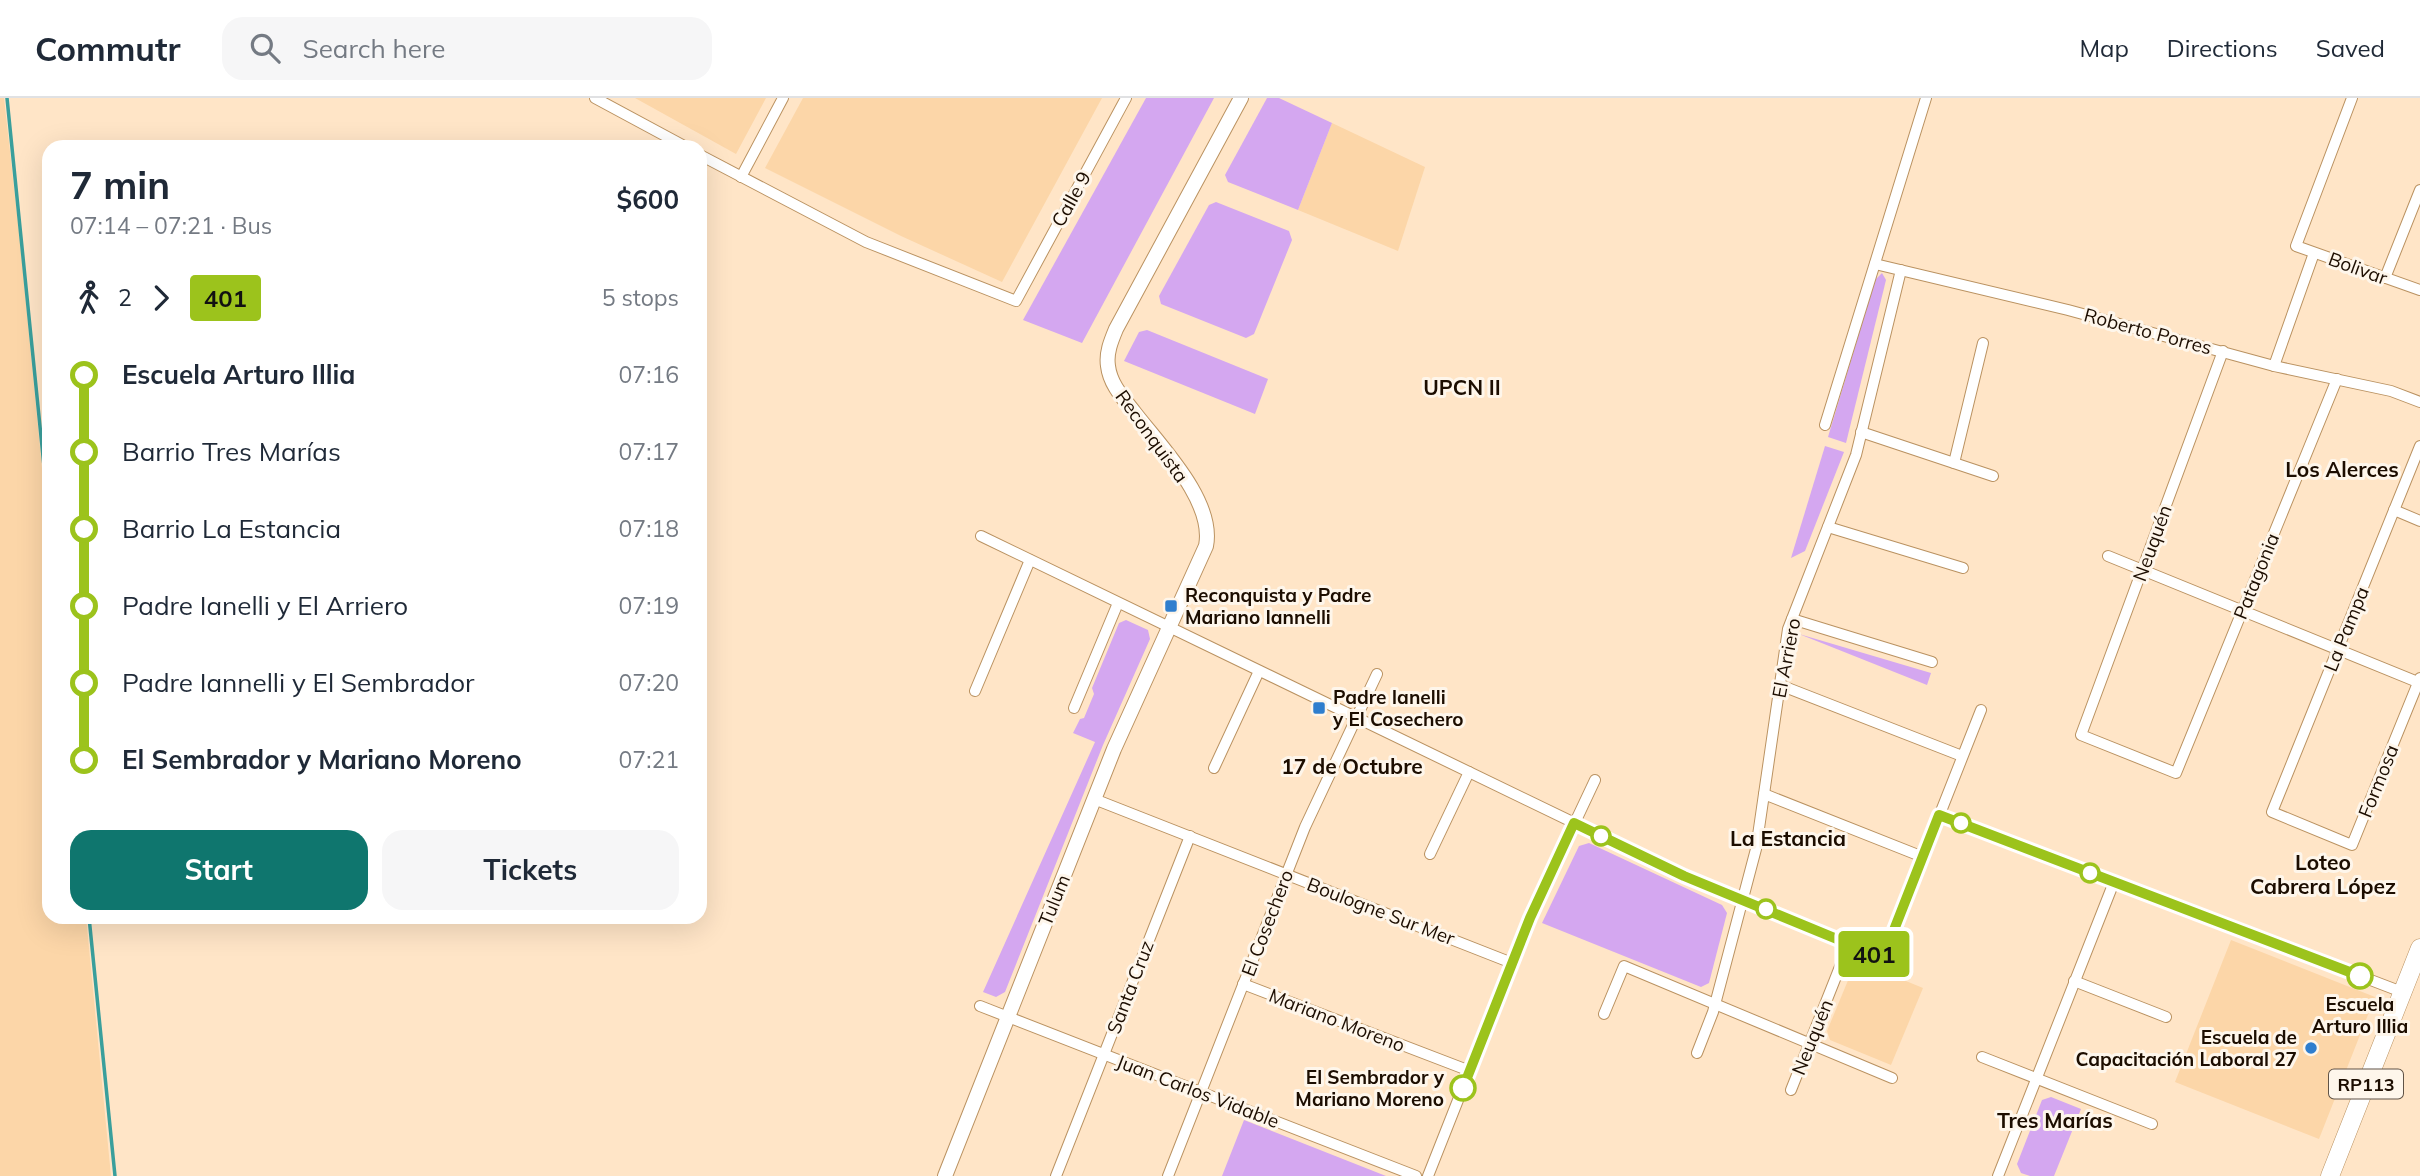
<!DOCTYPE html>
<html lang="en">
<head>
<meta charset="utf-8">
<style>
	body { margin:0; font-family:Mulish,sans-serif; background:#f6f6f7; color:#1f2937; height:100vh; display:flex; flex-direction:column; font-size:26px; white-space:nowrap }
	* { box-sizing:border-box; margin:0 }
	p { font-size:23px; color:#747a83 }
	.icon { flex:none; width:38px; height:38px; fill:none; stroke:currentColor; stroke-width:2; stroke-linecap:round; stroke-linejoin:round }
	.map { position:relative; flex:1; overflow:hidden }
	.side { position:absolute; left:42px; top:42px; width:665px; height:784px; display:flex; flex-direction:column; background:#fff; border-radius:21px; box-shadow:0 7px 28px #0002 }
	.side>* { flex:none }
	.badge { padding:0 14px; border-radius:5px; font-size:24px; line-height:46px }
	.map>.badge { position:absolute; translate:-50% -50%; box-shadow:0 0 0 4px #fff }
	.legs { display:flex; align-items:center; gap:10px; height:77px; padding:0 28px; font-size:23px }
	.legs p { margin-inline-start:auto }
	.summary { display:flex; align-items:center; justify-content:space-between; height:119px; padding:0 28px }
	h1 { font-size:38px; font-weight:700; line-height:52px }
	.button { display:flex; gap:14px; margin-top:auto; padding:14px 28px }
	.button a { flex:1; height:80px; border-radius:21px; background:#0f766e; color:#fff; font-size:28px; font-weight:700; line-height:80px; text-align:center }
	.button a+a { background:#f6f6f7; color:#1f2937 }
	ul { padding:0 28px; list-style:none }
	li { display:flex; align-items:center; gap:24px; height:77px; font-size:26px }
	li i { display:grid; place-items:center; width:10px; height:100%; margin:0 9px; background:currentColor }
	li i::after { content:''; width:18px; height:18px; margin:-9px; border:5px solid; border-radius:50%; background:#fff }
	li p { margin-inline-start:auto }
	li:first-child i { background:linear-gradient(#0000 50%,currentColor 0) }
	li:last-child i { background:linear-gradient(currentColor 50%,#0000 0) }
	header { display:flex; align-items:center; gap:42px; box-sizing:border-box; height:98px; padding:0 35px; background:#fff; border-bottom:2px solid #e0e1e3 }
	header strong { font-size:33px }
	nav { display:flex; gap:38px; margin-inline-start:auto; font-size:24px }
	.search { width:490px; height:63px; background:#f6f6f7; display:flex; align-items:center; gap:18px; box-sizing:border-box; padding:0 24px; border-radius:21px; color:#747a83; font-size:26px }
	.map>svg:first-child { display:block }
	.built { fill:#fcd6a8 }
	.green { fill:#d4a7f0 }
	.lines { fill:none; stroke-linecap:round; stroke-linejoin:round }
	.stream { stroke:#3a9f9c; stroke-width:3.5 }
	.minor-casing { stroke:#ba9261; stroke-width:12 }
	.tertiary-casing { stroke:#ba9261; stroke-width:16 }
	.primary-casing { stroke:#ba9261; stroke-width:19 }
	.minor { stroke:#fff; stroke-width:10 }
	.tertiary { stroke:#fff; stroke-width:14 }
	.primary { stroke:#fff; stroke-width:18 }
	.line-1-casing { stroke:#fff; stroke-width:16 }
	.line-1 { stroke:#9cc31c; stroke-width:10 }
	.poi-dot { fill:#2f7ece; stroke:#fef6eb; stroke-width:2.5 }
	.stop-1-dot { fill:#fff; stroke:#9cc31c; stroke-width:3.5 }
	.labels { text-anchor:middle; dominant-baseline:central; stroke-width:6; stroke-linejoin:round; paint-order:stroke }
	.shield { fill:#fef6eb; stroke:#605346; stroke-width:2 }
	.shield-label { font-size:18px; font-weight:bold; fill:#1c0d00 }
	.street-label { font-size:19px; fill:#1c0d00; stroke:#fef6eb }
	.poi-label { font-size:19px; font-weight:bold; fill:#1c0d00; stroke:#fef6eb; text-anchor:start }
	.stop-label { font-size:19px; font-weight:bold; fill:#1c0d00; stroke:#fef6eb }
	.neighbourhood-label { font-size:21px; font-weight:bold; fill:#1c0d00; stroke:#fef6eb }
</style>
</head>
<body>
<header>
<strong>Commutr</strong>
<div class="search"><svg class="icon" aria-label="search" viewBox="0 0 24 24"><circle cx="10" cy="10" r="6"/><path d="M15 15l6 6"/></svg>Search here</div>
<nav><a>Map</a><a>Directions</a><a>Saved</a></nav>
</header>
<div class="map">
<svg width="2420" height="1078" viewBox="0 0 2420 1078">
	<rect width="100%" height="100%" fill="#ffe5c7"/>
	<g class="built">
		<polygon points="0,0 4,0 19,134 49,442 49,819 86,819 111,1078 0,1078"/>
		<polygon points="635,0 766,0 736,56"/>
		<polygon points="803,0 1102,0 1002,184 901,138 765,70"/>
		<polygon points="1332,25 1425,69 1398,153 1298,112"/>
		<polygon points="2231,842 2375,899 2319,1041 2175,984"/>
		<polygon points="1862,865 1923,890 1891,967 1830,942 1827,933 1854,868"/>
	</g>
	<g class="green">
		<polygon points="1146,0 1214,0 1082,245 1023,222"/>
		<polygon points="1267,0 1279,0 1332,25 1298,112 1228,84 1225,77"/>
		<polygon points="1216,104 1289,133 1292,142 1254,236 1246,240 1161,206 1159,198 1209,107"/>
		<polygon points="1882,175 1886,182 1846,345 1828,339 1875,182"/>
		<polygon points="1147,232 1268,281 1255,316 1124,263 1139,234"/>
		<polygon points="1825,348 1844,354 1805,453 1791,460"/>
		<polygon points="1126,522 1148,532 1150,541 1103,647 1005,894 996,899 983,894 1095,644 1073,635 1080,621 1084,620 1094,596 1092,590 1119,525"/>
		<polygon points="1799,536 1931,575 1927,587"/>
		<polygon points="1589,745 1722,807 1727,815 1709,885 1701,889 1542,825 1579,748"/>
		<polygon points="2051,999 2081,1011 2054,1078 2030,1078 2021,1075 2017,1066 2042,1002"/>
		<polygon points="1244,1022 1386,1078 1222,1078"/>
	</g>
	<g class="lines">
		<g class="stream">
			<polyline points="7,0 49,418"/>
			<polyline points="89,819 115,1078"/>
		</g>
		<g class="minor-casing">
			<g id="minor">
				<polyline points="595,0 686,49"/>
				<polyline points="2352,0 2296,148 2420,192"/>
				<polyline points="700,57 866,144 1016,203 1126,0"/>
				<polyline points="741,79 783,0"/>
				<polyline points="1875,166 2068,212 2274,268 2391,293 2420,304"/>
				<polyline points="2385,180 2420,92"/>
				<polyline points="2223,253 2081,637 2176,675 2337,281"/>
				<polyline points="2274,268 2314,155"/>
				<polyline points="1825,327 1926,0"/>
				<polyline points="1861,334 1993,378"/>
				<polyline points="2420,348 2272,714 2352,747 2420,580"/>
				<polyline points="1954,365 1983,245"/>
				<polyline points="2394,412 2420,423"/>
				<polyline points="1828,429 1963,470"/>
				<polyline points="981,438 1684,778 1883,860 1981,612"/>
				<polyline points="2108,458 2420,585"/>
				<polyline points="1792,521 1932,564"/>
				<polyline points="1780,587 1962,658"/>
				<polyline points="975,593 1030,462"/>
				<polyline points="1074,610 1118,505"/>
				<polyline points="1214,670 1259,573"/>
				<polyline points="1764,696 1923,759"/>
				<polyline points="1094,701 1512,865"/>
				<polyline points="1939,717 2402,894"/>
				<polyline points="1430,756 1469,674"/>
				<polyline points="2074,883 2166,919"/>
				<polyline points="1243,886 1470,973"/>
				<polyline points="980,908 1416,1078"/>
				<polyline points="1604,916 1624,868 1892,980"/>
				<polyline points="1697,955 1713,914 1756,751 1788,531 1856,357 1901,172"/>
				<polyline points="1982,959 2152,1026"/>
				<polyline points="1791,992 1849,846"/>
				<polyline points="1056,1078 1190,738"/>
				<polyline points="1168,1078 1305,729 1377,576"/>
				<polyline points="1428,1078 1530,820 1595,682"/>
				<polyline points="1998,1078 2114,784"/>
			</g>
		</g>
		<g class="tertiary-casing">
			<path id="tertiary" d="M945,1078L1114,651L1206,448C1215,403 1160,348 1134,314C1123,300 1110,286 1108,268C1106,255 1111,243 1116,231L1241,0"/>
		</g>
		<g class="primary-casing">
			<polyline id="primary" points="2330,1078 2420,850"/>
		</g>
		<use href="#minor" class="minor"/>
		<use href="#tertiary" class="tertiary"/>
		<use href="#primary" class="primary"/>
	</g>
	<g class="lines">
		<g class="line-1-casing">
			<polyline id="line-1" points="1463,990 1530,820 1574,725 1684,778 1883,860 1939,717 2360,878"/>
		</g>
		<use href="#line-1" class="line-1"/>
	</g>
	<g class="poi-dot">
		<rect x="1164" y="501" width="14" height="14" rx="3.5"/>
		<rect x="1312" y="603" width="14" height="14" rx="3.5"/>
		<circle cx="2311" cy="950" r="7"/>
	</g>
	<g class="stop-1-dot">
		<circle cx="1961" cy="725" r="9"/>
		<circle cx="1601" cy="738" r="9"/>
		<circle cx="2090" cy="775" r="9"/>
		<circle cx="1766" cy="811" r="9"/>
		<circle cx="2360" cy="878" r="12"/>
		<circle cx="1463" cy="990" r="12"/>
	</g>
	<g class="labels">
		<rect class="shield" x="2329" y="971.5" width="74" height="29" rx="5"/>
		<g class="shield-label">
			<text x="2366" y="986">RP113</text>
		</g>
		<g class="street-label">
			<text transform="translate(1071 101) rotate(-61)">Calle 9</text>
			<text transform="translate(2358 170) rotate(20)">Bolivar</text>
			<text transform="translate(2148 233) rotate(15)">Roberto Porres</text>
			<text transform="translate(1152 338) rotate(54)">Reconquista</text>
			<text transform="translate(2152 445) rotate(-70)">Neuquén</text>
			<text transform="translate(2256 478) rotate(-68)">Patagonia</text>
			<text transform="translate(2346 531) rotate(-68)">La Pampa</text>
			<text transform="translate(1786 560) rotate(-79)">El Arriero</text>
			<text transform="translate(2378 683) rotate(-68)">Formosa</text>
			<text transform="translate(1054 802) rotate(-68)">Tulum</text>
			<text transform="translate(1381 813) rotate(21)">Boulogne Sur Mer</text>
			<text transform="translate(1267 825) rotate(-69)">El Cosechero</text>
			<text transform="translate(1130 889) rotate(-69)">Santa Cruz</text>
			<text transform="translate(1337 922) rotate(21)">Mariano Moreno</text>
			<text transform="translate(1812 939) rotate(-68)">Neuquén</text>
			<text transform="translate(1198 993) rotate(21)">Juan Carlos Vidable</text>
		</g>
		<g class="poi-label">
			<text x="1185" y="497">Reconquista y Padre<tspan x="1185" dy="22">Mariano Iannelli</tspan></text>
			<text x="1333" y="599">Padre Ianelli<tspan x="1333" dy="22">y El Cosechero</tspan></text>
			<text x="2297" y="939" text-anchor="end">Escuela de<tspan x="2297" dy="22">Capacitación Laboral 27</tspan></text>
		</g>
		<g class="stop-label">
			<text x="2360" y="906">Escuela<tspan x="2360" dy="22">Arturo Illia</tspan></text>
			<text x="1444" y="979" text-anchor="end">El Sembrador y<tspan x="1444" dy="22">Mariano Moreno</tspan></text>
		</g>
		<g class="neighbourhood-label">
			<text x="1462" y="289">UPCN II</text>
			<text x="2342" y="371">Los Alerces</text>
			<text x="1352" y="668">17 de Octubre</text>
			<text x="1788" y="740">La Estancia</text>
			<text x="2323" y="764">Loteo<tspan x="2323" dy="24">Cabrera López</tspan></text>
			<text x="2055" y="1022">Tres Marías</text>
		</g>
	</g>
</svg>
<b class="badge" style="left:1874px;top:856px;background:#9cc31c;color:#111">401</b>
<section class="side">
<div class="summary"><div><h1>7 min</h1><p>07:14 – 07:21 · Bus</p></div><b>$600</b></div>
<div class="legs"><svg class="icon" aria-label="walk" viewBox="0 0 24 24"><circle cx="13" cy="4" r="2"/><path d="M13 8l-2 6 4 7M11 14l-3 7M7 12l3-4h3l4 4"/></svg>2<svg class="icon" aria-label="forward" viewBox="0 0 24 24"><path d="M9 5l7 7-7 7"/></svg><b class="badge" style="background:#9cc31c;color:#111">401</b><p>5 stops</p></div>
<ul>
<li><i style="color:#9cc31c"></i><b>Escuela Arturo Illia</b><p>07:16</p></li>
<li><i style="color:#9cc31c"></i><span>Barrio Tres Marías</span><p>07:17</p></li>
<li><i style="color:#9cc31c"></i><span>Barrio La Estancia</span><p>07:18</p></li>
<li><i style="color:#9cc31c"></i><span>Padre Ianelli y El Arriero</span><p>07:19</p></li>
<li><i style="color:#9cc31c"></i><span>Padre Iannelli y El Sembrador</span><p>07:20</p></li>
<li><i style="color:#9cc31c"></i><b>El Sembrador y Mariano Moreno</b><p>07:21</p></li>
</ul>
<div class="button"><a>Start</a><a>Tickets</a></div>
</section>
</div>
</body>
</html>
